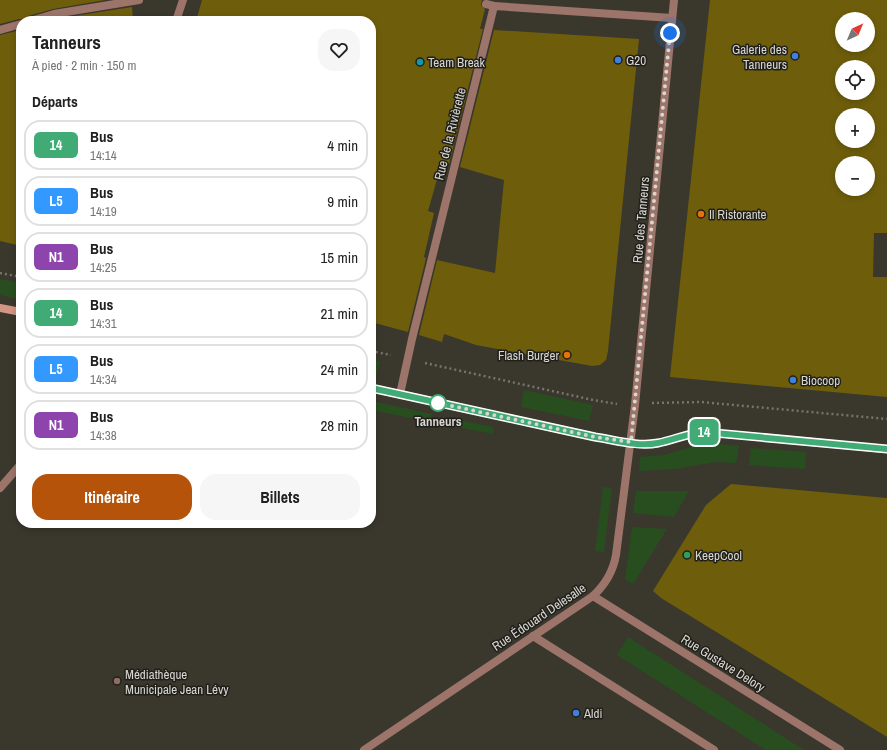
<!DOCTYPE html>
<html lang="fr">
<head>
<meta charset="utf-8">
<style>
	body { margin:0; font-family:"Archivo Narrow",sans-serif; background:#f6f6f6; color:#222; height:100vh; display:flex; flex-direction:column; font-size:15px; white-space:nowrap }
	* { box-sizing:border-box; margin:0 }
	p { font-size:13px; color:#767676 }
	.icon { flex:none; width:22px; height:22px; fill:none; stroke:currentColor; stroke-width:2; stroke-linecap:round; stroke-linejoin:round }
	.map { position:relative; flex:1; overflow:hidden }
	.drawer { position:absolute; left:16px; top:16px; width:360px; height:512px; display:flex; flex-direction:column; background:#fff; border-radius:16px; box-shadow:0 2px 6px #0003 }
	.drawer>* { flex:none }
	.badge { padding:0 8px; border-radius:6px; font-size:14px; line-height:26px }
	.needle { width:26px; rotate:44deg }
	.buttons { position:absolute; left:835px; top:12px; display:grid; gap:8px }
	.buttons a { display:grid; place-items:center; width:40px; height:40px; border-radius:50%; background:#fff; box-shadow:0 2px 6px #0003; font-size:20px }
	.you { position:absolute; width:20px; height:20px; margin:-10px; border:3px solid #fff; border-radius:50%; background:#1a73e8; box-shadow:0 0 0 6px #1a73e833 }
	.map>.badge { position:absolute; translate:-50% -50%; box-shadow:0 0 0 2px #fff }
	h2 { padding:0 16px; font-size:15px; line-height:36px }
	.round { display:grid; place-items:center; flex:none; width:42px; height:42px; border-radius:16px; background:#f6f6f6 }
	.summary { display:flex; align-items:center; justify-content:space-between; height:68px; padding:0 16px }
	h1 { font-size:19px; font-weight:700; line-height:30px }
	.button { display:flex; gap:8px; margin-top:auto; padding:8px 16px }
	.button a { flex:1; height:46px; border-radius:16px; background:#b45309; color:#fff; font-size:16px; font-weight:700; line-height:46px; text-align:center }
	.button a+a { background:#f6f6f6; color:#222 }
	ul { padding:0; list-style:none }
	li { display:flex; align-items:center; gap:12px; height:50px; margin:0 8px 6px; padding:0 8px; border:2px solid #e0e0e0; border-radius:16px }
	li div { flex:1 }
	li b { display:block; font-size:15px }
	li em { font-style:normal }
	li .badge { min-width:44px; font-weight:700; text-align:center }
	.map>svg:first-child { display:block }
	.green { fill:#284e1f }
	.building { fill:#6e5e0b; fill-rule:evenodd }
	.lines { fill:none; stroke-linecap:round; stroke-linejoin:round }
	.path { stroke:#77746b; stroke-width:2.5; stroke-dasharray:2 3; stroke-linecap:butt }
	.lane { stroke:#9d746a; stroke-width:8 }
	.street { stroke:#9d746a; stroke-width:8 }
	.secondary { stroke:#d59585; stroke-width:8 }
	.line-casing { stroke:#fff; stroke-width:9 }
	.line { stroke:#40ab75; stroke-width:6 }
	.walk { stroke:#d8d6d0; stroke-width:4; stroke-dasharray:0 7.2 }
	.shop-dot { fill:#3f7fe0; stroke:#201f1a; stroke-width:1.5 }
	.culture-dot { fill:#0f9aa8; stroke:#201f1a; stroke-width:1.5 }
	.food-dot { fill:#e8710a; stroke:#201f1a; stroke-width:1.5 }
	.stop-dot { fill:#fff; stroke:#40ab75; stroke-width:2 }
	.leisure-dot { fill:#2e9e5b; stroke:#201f1a; stroke-width:1.5 }
	.education-dot { fill:#8d6e63; stroke:#201f1a; stroke-width:1.5 }
	.labels { text-anchor:middle; dominant-baseline:central; stroke-width:3; stroke-linejoin:round; paint-order:stroke }
	.poi-label { font-size:13px; fill:#d8d6d0; stroke:#201f1a; text-anchor:start }
	.street-label { font-size:13px; fill:#d8d6d0; stroke:#201f1a }
	.stop-label { font-size:13px; font-weight:bold; fill:#d8d6d0; stroke:#201f1a }
</style>
</head>
<body>
<div class="map">
<svg width="887" height="750" viewBox="0 0 887 750">
	<rect width="100%" height="100%" fill="#3a372d"/>
	<g class="green">
		<polygon points="0,279 21,283 21,300 0,295"/>
		<polygon points="371,359 380,361 377,375 371,374"/>
		<polygon points="524,390 593,405 589,421 521,407"/>
		<polygon points="372,401 432,414 430,422 371,410"/>
		<polygon points="454,419 494,427 493,434 452,426"/>
		<polygon points="715,444 739,446 736,463 715,462 676,469 639,471 640,457 664,455 698,445"/>
		<polygon points="751,448 806,452 805,469 749,465"/>
		<polygon points="603,487 612,488 604,552 595,551"/>
		<polygon points="636,491 689,491 674,517 633,513"/>
		<polygon points="632,527 667,529 633,584 625,580"/>
		<polygon points="628,637 804,750 766,750 617,655"/>
	</g>
	<g class="building">
		<polygon points="0,0 105,0 53,9 28,16 25,20 19,19 0,24"/>
		<polygon points="202,0 482,0 481,5 485,9 480,29 483,29 449,164 442,162 428,211 434,213 424,257 426,258 408,332 371,322 371,21 196,21"/>
		<path d="M710,0H887V233H874L873,277H887V397L670,377ZM842,19H868V45H842ZM842,67H868V93H842ZM842,115H868V141H842ZM842,163H868V189H842Z"/>
		<polygon points="132,7 133,21 50,21 55,19"/>
		<polygon points="21,30 21,246 0,241 0,35"/>
		<polygon points="494,30 639,39 608,351 606,360 600,365 592,366 476,345 444,334 442,342 419,335 437,260 495,273 504,180 460,167"/>
		<polygon points="731,484 887,498 887,737 661,598 653,591 706,505"/>
	</g>
	<g class="lines">
		<g class="path">
			<polyline points="0,273 21,277"/>
			<polyline points="371,351 391,355"/>
			<polyline points="425,363 593,400 617,404"/>
			<polyline points="652,403 701,402 887,419"/>
		</g>
		<polyline class="lane" points="486,4 494,6"/>
		<g class="street">
			<polyline points="30,21 54,14 139,0"/>
			<polyline points="176,21 183,0"/>
			<polyline points="0,30 21,24"/>
			<polyline points="400,394 412,339 494,6 672,18"/>
			<polyline points="0,488 21,464"/>
			<polyline points="593,596 840,750"/>
			<polyline points="533,636 714,750"/>
			<path d="M364,750L593,596C606,584 613,572 616,555L635,405L674,0"/>
		</g>
		<g class="secondary">
			<polyline points="0,308 21,312"/>
			<path d="M371,388L595,437C615,440 638,447 658,443C674,440 688,433 704,432L887,449"/>
		</g>
	</g>
	<g class="lines">
		<g class="line-casing">
			<path id="line" d="M371,388L595,437C615,440 638,447 658,443C674,440 688,433 704,432L887,449"/>
		</g>
		<use href="#line" class="line"/>
		<polyline class="walk" points="438,403 595,437 631,442 670,33"/>
	</g>
	<g class="shop-dot">
		<circle cx="795" cy="56" r="4"/>
		<circle cx="618" cy="60" r="4"/>
		<circle cx="793" cy="380" r="4"/>
		<circle cx="576" cy="713" r="4"/>
	</g>
	<circle class="culture-dot" cx="420" cy="62" r="4"/>
	<g class="food-dot">
		<circle cx="701" cy="214" r="4"/>
		<circle cx="567" cy="355" r="4"/>
	</g>
	<circle class="stop-dot" cx="438" cy="403" r="8"/>
	<circle class="leisure-dot" cx="687" cy="555" r="4"/>
	<circle class="education-dot" cx="117" cy="681" r="4"/>
	<g class="labels">
		<g class="poi-label">
			<text x="787" y="49" text-anchor="end">Galerie des<tspan x="787" dy="15">Tanneurs</tspan></text>
			<text x="626" y="60">G20</text>
			<text x="428" y="62">Team Break</text>
			<text x="709" y="214">Il Ristorante</text>
			<text x="559" y="355" text-anchor="end">Flash Burger</text>
			<text x="801" y="380">Biocoop</text>
			<text x="695" y="555">KeepCool</text>
			<text x="125" y="674">Médiathèque<tspan x="125" dy="15">Municipale Jean Lévy</tspan></text>
			<text x="584" y="713">Aldi</text>
		</g>
		<g class="street-label">
			<text transform="translate(450 134) rotate(-76)">Rue de la Rivièrette</text>
			<text transform="translate(641 220) rotate(-85)">Rue des Tanneurs</text>
			<text transform="translate(539 617) rotate(-34)">Rue Édouard Delesalle</text>
			<text transform="translate(723 663) rotate(32)">Rue Gustave Delory</text>
		</g>
		<g class="stop-label">
			<text x="438" y="421">Tanneurs</text>
		</g>
	</g>
</svg>
<div class="buttons">
<a><svg class="needle" viewBox="-14 -14 28 28"><path d="M0-13l5 13h-10z" fill="#e53935"/><path d="M0 13l5-13h-10z" fill="#767676"/></svg></a>
<a><svg class="icon" aria-label="locate" viewBox="0 0 24 24"><circle cx="12" cy="12" r="6"/><path d="M12 2v4M12 18v4M2 12h4M18 12h4"/></svg></a>
<a>+</a>
<a>−</a>
</div>
<div class="you" style="left:670px;top:33px"></div>
<b class="badge" style="left:704px;top:432px;background:#40ab75;color:#fff">14</b>
<section class="drawer">
<div class="summary"><div><h1>Tanneurs</h1><p>À pied · 2 min · 150 m</p></div><a class="round"><svg class="icon" aria-label="heart" viewBox="0 0 24 24"><path d="M12 20l-8-8c-3-5 5-10 8-4 3-6 11-1 8 4z"/></svg></a></div>
<h2>Départs</h2>
<ul>
<li><span class="badge" style="background:#40ab75;color:#fff">14</span><div><b>Bus</b><p>14:14</p></div><em>4 min</em></li>
<li><span class="badge" style="background:#39f;color:#fff">L5</span><div><b>Bus</b><p>14:19</p></div><em>9 min</em></li>
<li><span class="badge" style="background:#8e44ad;color:#fff">N1</span><div><b>Bus</b><p>14:25</p></div><em>15 min</em></li>
<li><span class="badge" style="background:#40ab75;color:#fff">14</span><div><b>Bus</b><p>14:31</p></div><em>21 min</em></li>
<li><span class="badge" style="background:#39f;color:#fff">L5</span><div><b>Bus</b><p>14:34</p></div><em>24 min</em></li>
<li><span class="badge" style="background:#8e44ad;color:#fff">N1</span><div><b>Bus</b><p>14:38</p></div><em>28 min</em></li>
</ul>
<div class="button"><a>Itinéraire</a><a>Billets</a></div>
</section>
</div>
</body>
</html>
